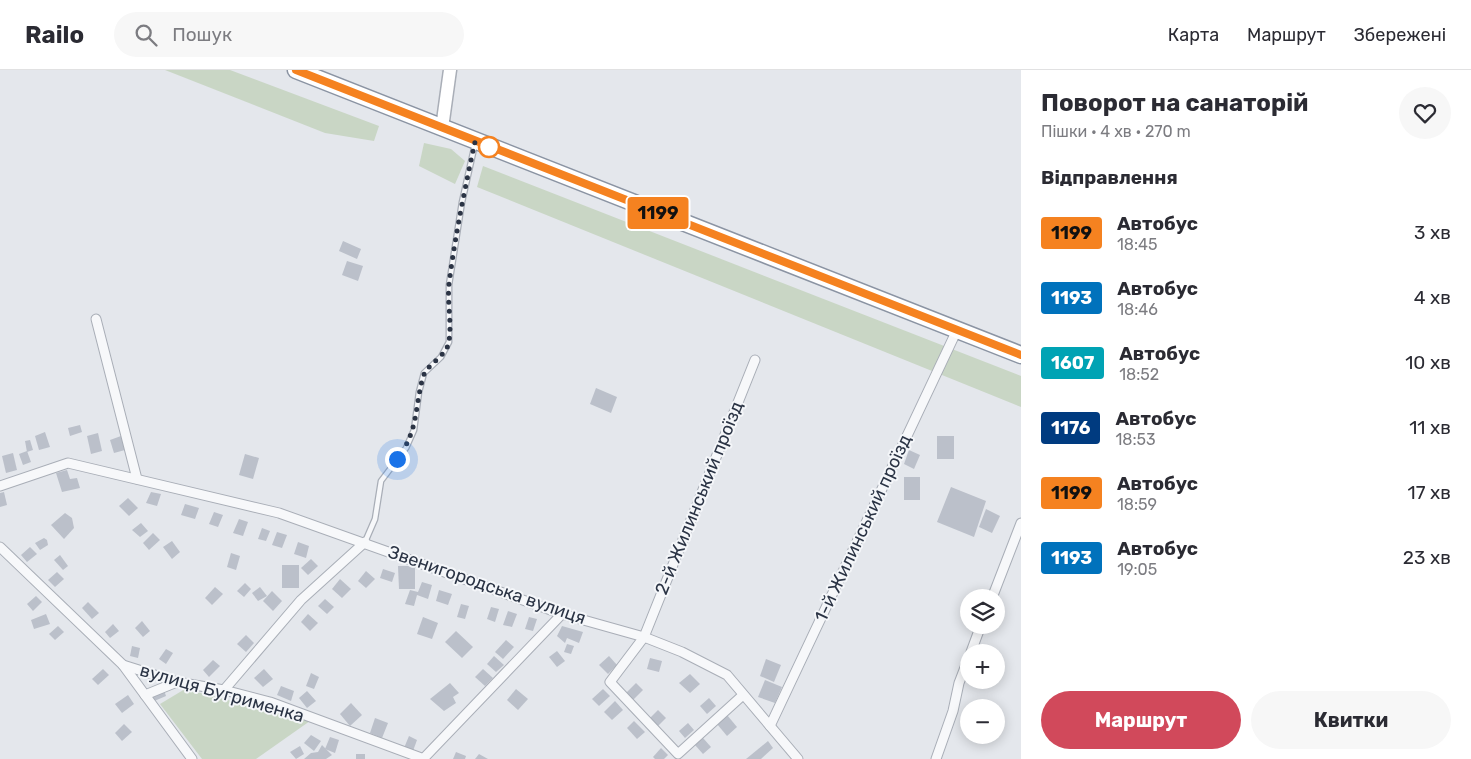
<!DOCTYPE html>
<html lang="uk">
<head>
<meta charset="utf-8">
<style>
	body { margin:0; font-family:Rubik,sans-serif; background:#f7f7f7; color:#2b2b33; height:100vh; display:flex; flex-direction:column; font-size:19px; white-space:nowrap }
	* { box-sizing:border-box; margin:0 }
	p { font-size:16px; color:#7c7c81 }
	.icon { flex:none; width:28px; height:28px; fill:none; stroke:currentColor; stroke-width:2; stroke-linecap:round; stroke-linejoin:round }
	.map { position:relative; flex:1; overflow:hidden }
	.panel { display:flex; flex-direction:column; background:#fff; width:450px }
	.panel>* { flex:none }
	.badge { padding:0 10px; border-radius:4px; font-size:18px; line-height:32px }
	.controls { position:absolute; left:960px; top:519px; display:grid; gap:10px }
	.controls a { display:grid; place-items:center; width:45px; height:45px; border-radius:50%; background:#fff; box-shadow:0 2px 12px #0003; font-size:25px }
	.you { position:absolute; width:25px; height:25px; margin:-12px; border:4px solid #fff; border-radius:50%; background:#1a73e8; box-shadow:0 0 0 8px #1a73e833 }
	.map>.badge { position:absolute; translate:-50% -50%; box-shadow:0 0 0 2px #fff }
	h2 { padding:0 20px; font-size:19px; line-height:45px }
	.round { display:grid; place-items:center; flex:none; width:52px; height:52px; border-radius:26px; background:#f7f7f7 }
	.summary { display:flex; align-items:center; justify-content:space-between; height:85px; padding:0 20px }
	h1 { font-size:24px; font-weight:700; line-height:38px }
	.primary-button { display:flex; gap:10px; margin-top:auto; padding:10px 20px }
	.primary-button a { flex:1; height:58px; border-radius:30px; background:#d1495b; color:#fff; font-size:20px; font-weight:700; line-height:58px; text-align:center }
	.primary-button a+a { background:#f7f7f7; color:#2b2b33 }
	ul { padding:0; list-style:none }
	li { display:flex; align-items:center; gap:15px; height:65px; padding:0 20px }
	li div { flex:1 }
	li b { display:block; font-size:19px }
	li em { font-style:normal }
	li .badge { min-width:55px; font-weight:700; text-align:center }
	header { display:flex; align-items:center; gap:30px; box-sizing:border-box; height:70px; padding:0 25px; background:#fff; border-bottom:1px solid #e1e1e2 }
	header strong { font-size:24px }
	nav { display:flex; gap:28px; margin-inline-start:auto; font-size:18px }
	.search { width:350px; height:45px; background:#f7f7f7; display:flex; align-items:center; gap:12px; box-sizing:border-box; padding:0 18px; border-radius:28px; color:#7c7c81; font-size:19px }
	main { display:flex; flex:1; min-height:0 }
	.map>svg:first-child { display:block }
	.green { fill:#c9d6c5 }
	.building { fill:#bbc0ca }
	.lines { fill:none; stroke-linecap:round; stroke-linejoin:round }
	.lane-casing { stroke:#a9aeb7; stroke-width:7 }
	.street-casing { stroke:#a9aeb7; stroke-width:11 }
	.secondary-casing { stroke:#a9aeb7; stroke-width:15 }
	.highway-casing { stroke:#8b94a3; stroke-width:19 }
	.lane { stroke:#f7f8fa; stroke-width:4.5 }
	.street { stroke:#f7f8fa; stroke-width:9 }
	.secondary { stroke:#fff; stroke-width:12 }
	.highway { stroke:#fff; stroke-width:16 }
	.line-casing { stroke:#fff; stroke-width:11 }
	.line { stroke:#f58220; stroke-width:8 }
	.walk { stroke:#2b3445; stroke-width:5; stroke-dasharray:0 9 }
	.stop-dot { fill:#fff; stroke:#f58220; stroke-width:2.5 }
	.labels { text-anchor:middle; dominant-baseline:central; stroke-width:4; stroke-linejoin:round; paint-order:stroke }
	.street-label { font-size:18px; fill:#2b3445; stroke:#f4f6f9 }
</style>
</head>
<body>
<header>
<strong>Railo</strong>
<div class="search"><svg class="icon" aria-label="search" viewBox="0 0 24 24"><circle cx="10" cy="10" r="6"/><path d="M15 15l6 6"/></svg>Пошук</div>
<nav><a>Карта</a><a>Маршрут</a><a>Збережені</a></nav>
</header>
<main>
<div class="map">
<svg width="1021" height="689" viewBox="0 0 1021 689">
	<rect width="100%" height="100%" fill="#e4e7ec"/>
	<g class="green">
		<polygon points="165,0 230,0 379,56 374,71 325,63"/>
		<polygon points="424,73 451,79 465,91 455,114 419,96"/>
		<polygon points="483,96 1021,306 1021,337 477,117"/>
		<polygon points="185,619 310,651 256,689 202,689 160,634"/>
	</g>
	<g class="building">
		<polygon points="343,171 361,179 357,189 339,181"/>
		<polygon points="347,191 363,196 358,211 342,205"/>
		<polygon points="596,318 617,327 611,343 590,334"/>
		<polygon points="80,355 82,362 70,366 68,358"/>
		<polygon points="45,362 50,377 39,380 35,366"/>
		<polygon points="98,363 102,381 91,384 87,366"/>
		<polygon points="121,366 125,380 114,383 110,370"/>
		<rect x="937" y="366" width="17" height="23"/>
		<polygon points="30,370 33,380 27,382 25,371"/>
		<polygon points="909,380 920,385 914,399 904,394"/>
		<polygon points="27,381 31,392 23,395 19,384"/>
		<polygon points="13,383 17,400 6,403 2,386"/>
		<polygon points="245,384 259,388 253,409 239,405"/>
		<polygon points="67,400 70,409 77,408 80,418 62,422 56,403"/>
		<rect x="904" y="407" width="16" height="23"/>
		<polygon points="951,417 986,431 974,467 937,452"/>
		<polygon points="4,422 7,435 0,437 0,423"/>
		<polygon points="151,422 161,424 157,436 146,433"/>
		<polygon points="128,428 138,438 129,446 119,436"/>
		<polygon points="185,434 199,438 195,449 181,445"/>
		<polygon points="986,439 1000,446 992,463 979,457"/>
		<polygon points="214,442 223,445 218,457 209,454"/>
		<polygon points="65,443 72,448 74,458 64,469 51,455"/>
		<polygon points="239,449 248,452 243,466 233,463"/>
		<polygon points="141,453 148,461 140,467 132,460"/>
		<polygon points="262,458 270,461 266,471 258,469"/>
		<polygon points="277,462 287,465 282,478 272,475"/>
		<polygon points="153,463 160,470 149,480 143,473"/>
		<polygon points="44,468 47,470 48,475 40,480 35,473"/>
		<polygon points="172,471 180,482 172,489 163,477"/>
		<polygon points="298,472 309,476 306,488 294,484"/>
		<polygon points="30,477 37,484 27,492 21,485"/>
		<polygon points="231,483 240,486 236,500 227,497"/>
		<polygon points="60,485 68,496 63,500 54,490"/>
		<polygon points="311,489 318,496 308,505 301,498"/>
		<rect x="282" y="495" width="17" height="23"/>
		<polygon points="398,496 415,496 415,519 399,519"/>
		<polygon points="383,499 395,503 392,512 380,508"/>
		<polygon points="366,501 375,509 366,518 358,511"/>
		<polygon points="57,502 64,509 55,517 48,510"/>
		<polygon points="340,509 351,519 342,528 332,519"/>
		<polygon points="422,512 432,515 428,529 417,525 414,536 405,534 410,520 418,522"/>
		<polygon points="245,513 251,519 244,527 237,521"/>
		<polygon points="215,517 223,524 212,535 205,528"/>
		<polygon points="260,517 267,526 258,531 252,523"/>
		<polygon points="439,520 452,524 448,535 436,531"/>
		<polygon points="272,521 282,531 273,541 263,531"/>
		<polygon points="36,526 42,532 33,541 27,534"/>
		<polygon points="325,529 334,537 327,544 318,536"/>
		<polygon points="88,532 99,543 92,549 82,538"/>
		<polygon points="461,534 469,536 465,549 457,547"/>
		<polygon points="491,537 499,539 495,552 487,549"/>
		<polygon points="508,541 517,544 512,557 503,555"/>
		<polygon points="46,544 50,554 34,559 31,550"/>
		<polygon points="308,544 318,553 310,561 301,552"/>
		<polygon points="423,547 438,553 432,569 417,564"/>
		<polygon points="529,547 537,549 533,561 525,559"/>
		<polygon points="142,551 150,561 143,567 135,558"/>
		<polygon points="113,554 119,561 110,568 105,562"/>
		<polygon points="58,556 64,562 55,570 49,564"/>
		<polygon points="562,556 583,562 579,573 567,568 565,573 557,566"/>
		<polygon points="456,561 473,577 462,588 445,572"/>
		<polygon points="246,565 254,573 246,582 237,574"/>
		<polygon points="506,570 514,577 503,589 495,582"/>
		<polygon points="567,574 574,576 571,584 564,582"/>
		<polygon points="132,576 140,578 138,588 130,586"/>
		<polygon points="166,579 173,583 166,594 159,589"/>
		<polygon points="557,581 565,591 557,597 549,587"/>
		<polygon points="494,586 504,595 496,602 487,594"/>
		<polygon points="609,586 617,595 608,604 599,595"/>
		<polygon points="650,588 662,591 659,602 647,599"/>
		<polygon points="766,589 781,595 774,612 760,606"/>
		<polygon points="213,590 220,596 209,607 203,600"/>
		<polygon points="103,599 109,605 98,615 92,609"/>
		<polygon points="264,599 273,609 263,617 254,608"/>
		<polygon points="483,599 493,608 485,616 475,607"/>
		<polygon points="311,603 319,607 314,619 306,616"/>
		<polygon points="690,604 700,614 690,623 679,613"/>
		<polygon points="765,610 782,617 775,633 758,627"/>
		<polygon points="450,613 459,623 453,627 456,633 444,641 430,629"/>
		<polygon points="636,613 643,620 633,630 626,623"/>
		<polygon points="281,616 294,621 291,631 277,625"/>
		<polygon points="516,619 528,629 518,640 507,630"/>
		<polygon points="603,619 610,626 599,636 592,629"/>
		<polygon points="164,620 166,626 152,632 150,626"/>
		<polygon points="307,621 316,631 307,638 299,628"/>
		<polygon points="128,625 134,634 122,643 115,634"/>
		<polygon points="709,628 716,636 707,644 700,636"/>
		<polygon points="615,631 623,640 612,650 604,642"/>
		<polygon points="351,633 362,645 350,656 340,644"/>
		<polygon points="658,640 666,648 658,656 650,648"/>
		<polygon points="727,645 737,657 727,666 717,654"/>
		<polygon points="375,648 388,653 382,668 370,663"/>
		<polygon points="634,651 645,662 637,669 627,658"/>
		<polygon points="688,653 694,660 685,668 679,661"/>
		<polygon points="124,654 132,662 122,671 115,663"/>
		<polygon points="311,665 321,671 314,681 304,673"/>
		<polygon points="409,666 417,670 413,681 404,678"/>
		<polygon points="330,667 339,670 335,683 325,679"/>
		<polygon points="703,668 711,677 703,684 695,675"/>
		<polygon points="768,671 773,678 761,689 746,689"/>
		<polygon points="322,675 332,685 326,689 304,689 311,683 318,682"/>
		<polygon points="300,676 304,684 296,689 290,682"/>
		<polygon points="661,678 668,685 664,689 655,689 653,687"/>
		<polygon points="456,682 466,686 465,689 453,689"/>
		<rect x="356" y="684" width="9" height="5"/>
		<polygon points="479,684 488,689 475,689"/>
	</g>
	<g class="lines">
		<g class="lane-casing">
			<polyline id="lane" points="365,472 375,449 381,411 406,378 414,360 419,322 424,303 441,287 449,272 449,215 462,132 475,74"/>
		</g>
		<g class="street-casing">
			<g id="street">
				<polyline points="96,249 137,409"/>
				<polyline points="0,416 68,393 279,443 562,544 644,567 682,582 727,605 798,689"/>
				<polyline points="0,477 123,595 177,612 224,620 270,632 424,689"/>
				<polyline points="992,528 1021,453"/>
				<polyline points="971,582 981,555"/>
				<polyline points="123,595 145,625 177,612"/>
				<polyline points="224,620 301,530 365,472"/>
				<polyline points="145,625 192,689"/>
				<polyline points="743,625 678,684 610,612 644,567 755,290"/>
				<polyline points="770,656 957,260"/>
				<polyline points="423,689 562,544"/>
				<polyline points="936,689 953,641 959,613 969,587"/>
			</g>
		</g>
		<g class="secondary-casing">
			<polyline id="secondary" points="442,58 450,0"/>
		</g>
		<g class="highway-casing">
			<polyline id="highway" points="296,0 1021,285"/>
		</g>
		<use href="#lane" class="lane"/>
		<use href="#street" class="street"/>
		<use href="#secondary" class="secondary"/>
		<use href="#highway" class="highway"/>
	</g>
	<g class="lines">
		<g class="line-casing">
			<polyline id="line" points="296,0 1021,285"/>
		</g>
		<use href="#line" class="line"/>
		<path class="walk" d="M397,389C419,360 414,340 423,307C427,293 447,287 449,271C452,252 447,232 449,214C455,166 465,118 475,72L489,77"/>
	</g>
	<circle class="stop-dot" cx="489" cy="77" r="10"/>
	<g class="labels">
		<g class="street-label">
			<text transform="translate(699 428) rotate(-68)">2-й Жилинський проїзд</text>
			<text transform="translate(863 458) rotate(-65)">1-й Жилинський проїзд</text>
			<text transform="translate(487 515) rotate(19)">Звенигородська вулиця</text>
			<text transform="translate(222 623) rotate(16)">вулиця Бугрименка</text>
		</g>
	</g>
</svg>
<div class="controls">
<a><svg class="icon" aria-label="layers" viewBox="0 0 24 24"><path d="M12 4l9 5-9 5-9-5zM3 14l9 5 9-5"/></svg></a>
<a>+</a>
<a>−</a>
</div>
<div class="you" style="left:397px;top:389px"></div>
<b class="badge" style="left:658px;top:143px;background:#f58220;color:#111">1199</b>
</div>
<section class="panel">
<div class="summary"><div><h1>Поворот на санаторій</h1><p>Пішки · 4 хв · 270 m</p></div><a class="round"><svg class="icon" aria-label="heart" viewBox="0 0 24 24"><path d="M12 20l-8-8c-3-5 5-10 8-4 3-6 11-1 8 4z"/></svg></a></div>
<h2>Відправлення</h2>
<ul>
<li><span class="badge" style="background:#f58220;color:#111">1199</span><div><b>Автобус</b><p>18:45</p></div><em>3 хв</em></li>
<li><span class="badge" style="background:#0072bc;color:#fff">1193</span><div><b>Автобус</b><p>18:46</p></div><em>4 хв</em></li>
<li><span class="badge" style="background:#00a3b4;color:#fff">1607</span><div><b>Автобус</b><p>18:52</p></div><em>10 хв</em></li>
<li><span class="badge" style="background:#003b80;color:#fff">1176</span><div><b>Автобус</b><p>18:53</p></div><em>11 хв</em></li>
<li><span class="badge" style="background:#f58220;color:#111">1199</span><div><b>Автобус</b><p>18:59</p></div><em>17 хв</em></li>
<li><span class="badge" style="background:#0072bc;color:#fff">1193</span><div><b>Автобус</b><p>19:05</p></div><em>23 хв</em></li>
</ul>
<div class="primary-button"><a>Маршрут</a><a>Квитки</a></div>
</section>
</main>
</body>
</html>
